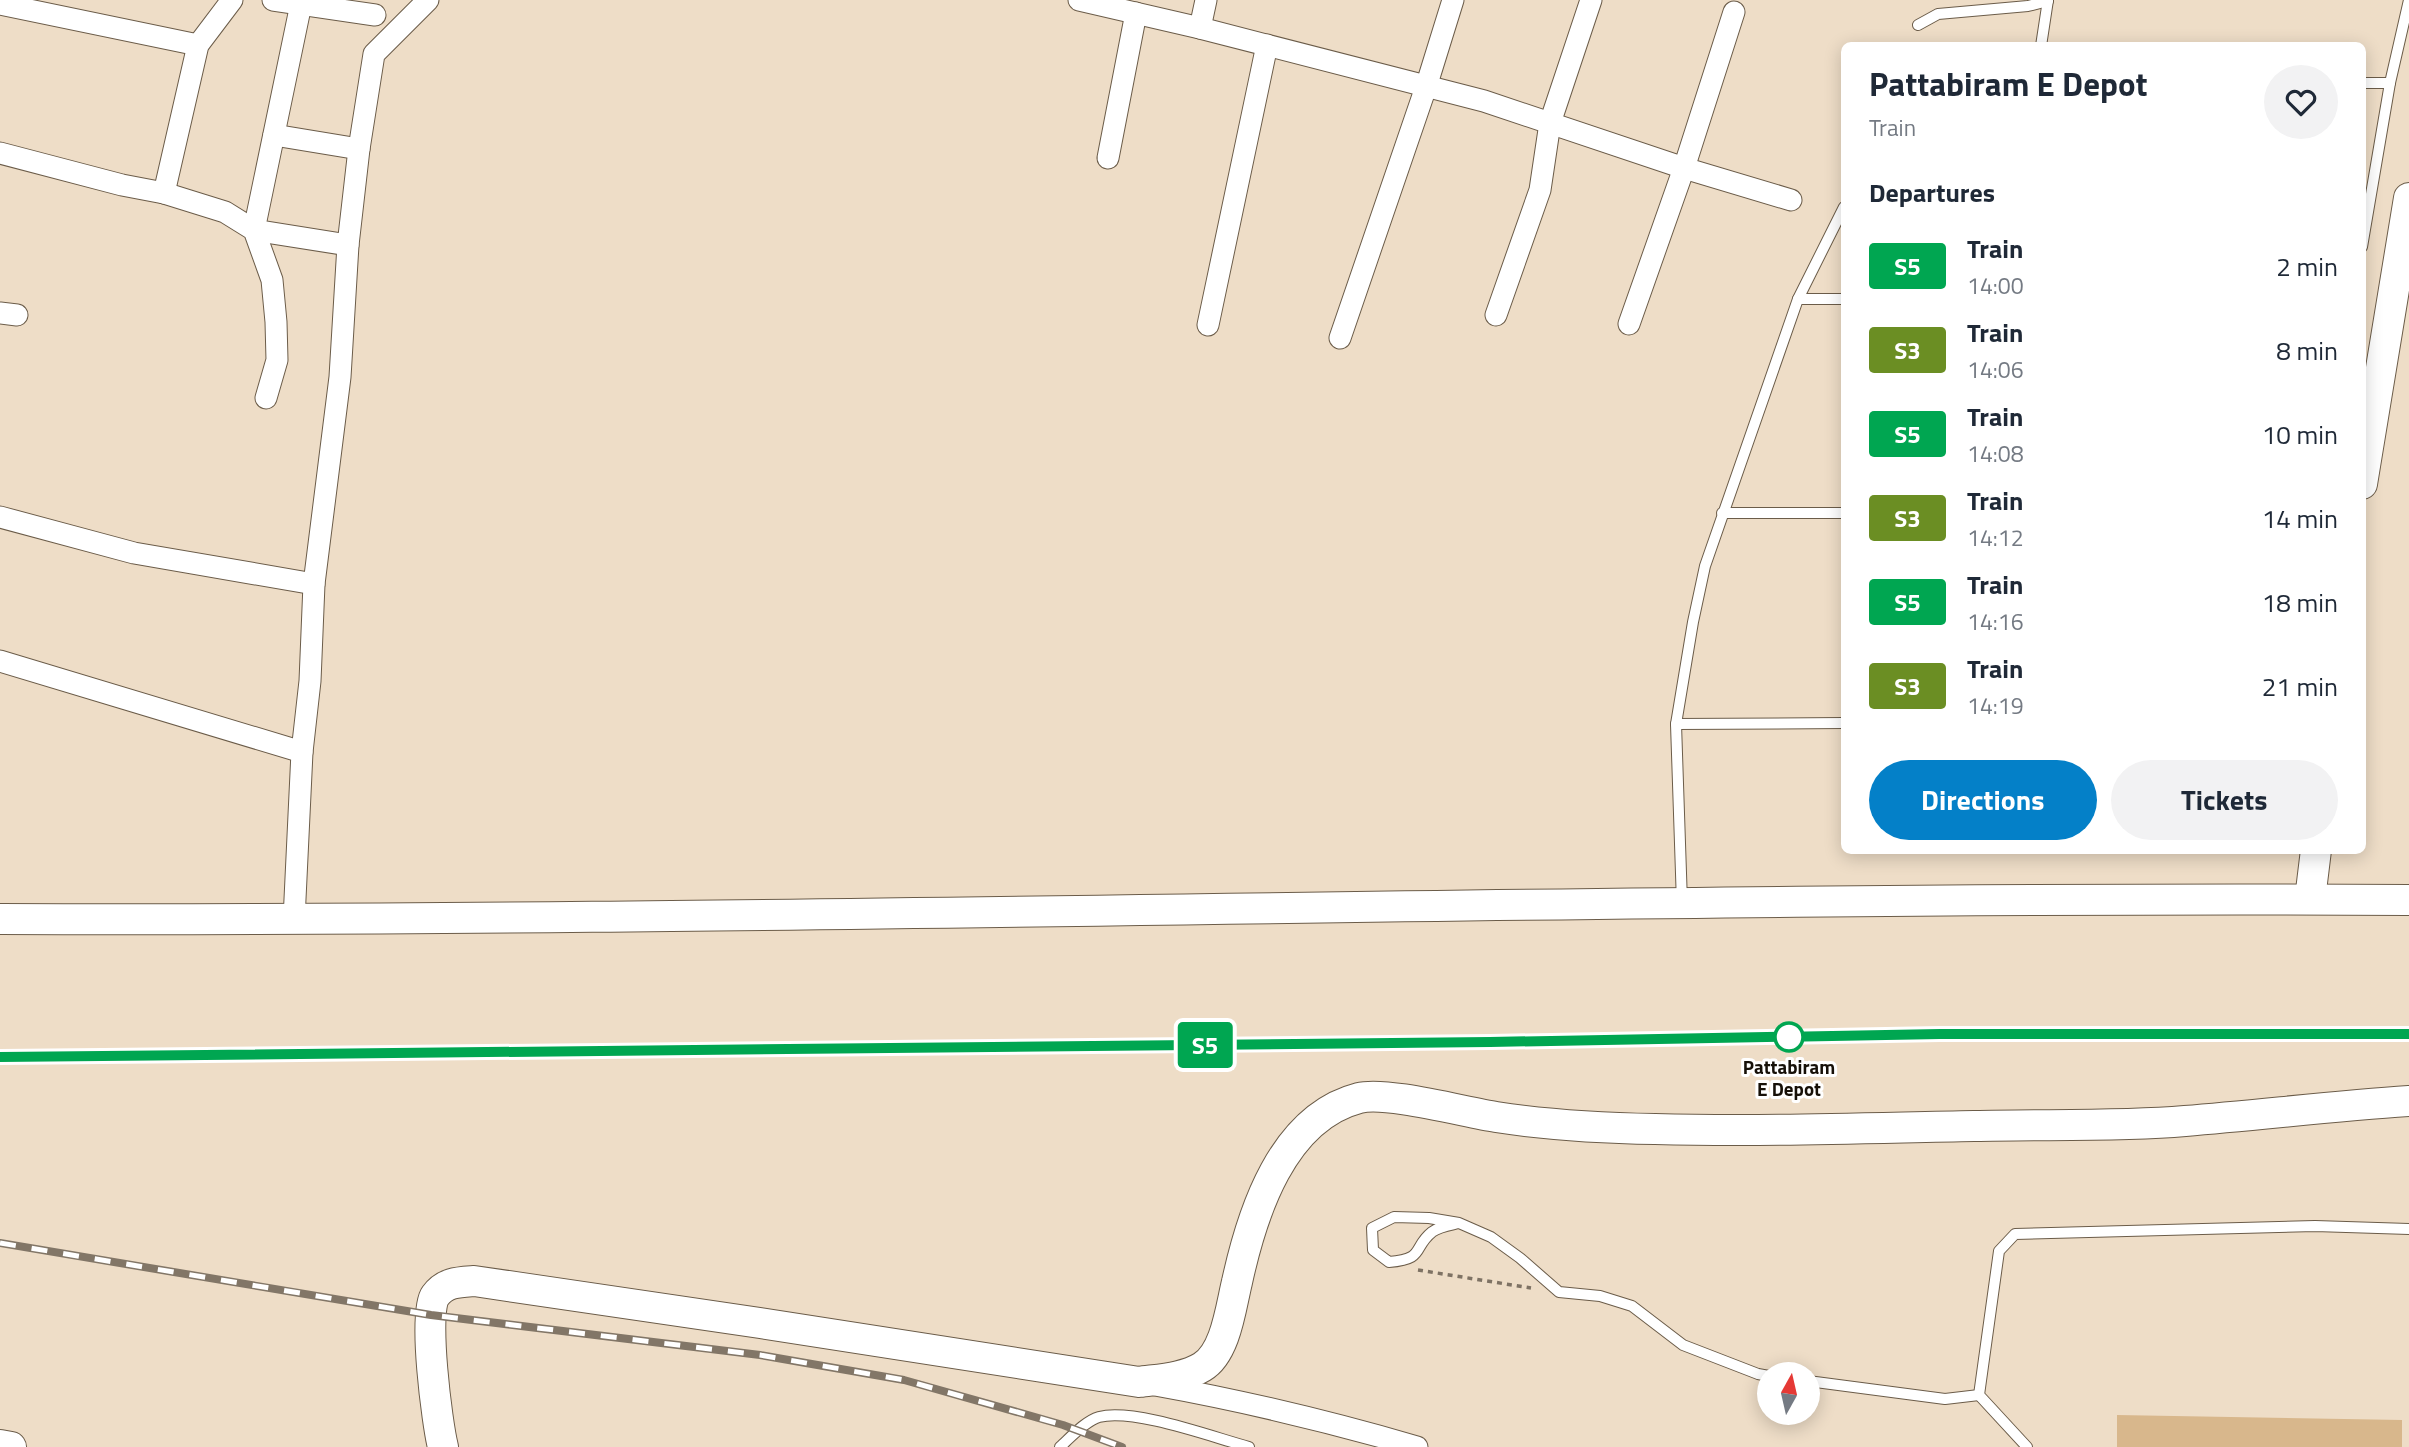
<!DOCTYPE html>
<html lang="en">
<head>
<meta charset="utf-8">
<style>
	body { margin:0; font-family:"Titillium Web",sans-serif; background:#f2f2f3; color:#1f2937; height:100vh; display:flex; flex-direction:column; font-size:26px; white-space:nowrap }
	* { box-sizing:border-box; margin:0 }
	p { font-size:23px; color:#747a83 }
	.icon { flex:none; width:38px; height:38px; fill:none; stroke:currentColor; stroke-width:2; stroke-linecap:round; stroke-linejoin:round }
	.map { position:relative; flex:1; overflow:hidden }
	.details { position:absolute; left:1841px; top:42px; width:525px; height:812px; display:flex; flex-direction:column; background:#fff; border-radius:10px; box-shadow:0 4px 18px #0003 }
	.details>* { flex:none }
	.badge { padding:0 14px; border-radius:5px; font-size:24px; line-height:46px }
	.needle { width:46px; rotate:8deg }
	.controls { position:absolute; left:1757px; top:1362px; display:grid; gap:14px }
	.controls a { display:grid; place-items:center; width:63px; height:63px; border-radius:50%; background:#fff; box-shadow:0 4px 18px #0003; font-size:35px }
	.map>.badge { position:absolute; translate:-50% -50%; box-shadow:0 0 0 4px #fff }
	h2 { padding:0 28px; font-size:26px; line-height:63px }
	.round { display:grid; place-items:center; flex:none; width:74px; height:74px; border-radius:37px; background:#f2f2f3 }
	.headline { display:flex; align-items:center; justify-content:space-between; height:119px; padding:0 28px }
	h1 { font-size:33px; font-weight:700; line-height:52px }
	.cta { display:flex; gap:14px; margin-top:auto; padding:14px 28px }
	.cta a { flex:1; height:80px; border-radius:42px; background:#0480c8; color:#fff; font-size:28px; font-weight:700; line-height:80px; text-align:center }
	.cta a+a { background:#f2f2f3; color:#1f2937 }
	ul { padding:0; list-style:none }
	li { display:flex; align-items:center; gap:21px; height:84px; padding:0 28px }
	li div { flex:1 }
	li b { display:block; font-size:26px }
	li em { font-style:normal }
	li .badge { min-width:77px; font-weight:700; text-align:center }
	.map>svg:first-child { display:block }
	.building { fill:#d8b78c }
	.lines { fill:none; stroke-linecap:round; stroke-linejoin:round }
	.lane-casing { stroke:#6b5c49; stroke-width:12 }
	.street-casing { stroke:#6b5c49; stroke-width:23 }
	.secondary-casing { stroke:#6b5c49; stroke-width:32 }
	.path { stroke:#7e7264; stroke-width:3.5; stroke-dasharray:5 5; stroke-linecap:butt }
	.lane { stroke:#fff; stroke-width:10 }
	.street { stroke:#fff; stroke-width:21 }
	.secondary { stroke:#fff; stroke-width:30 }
	.rail-casing { stroke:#827667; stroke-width:8 }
	.rail { stroke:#fff; stroke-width:5; stroke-dasharray:16; stroke-linecap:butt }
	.line-casing { stroke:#fff; stroke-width:16 }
	.line { stroke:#00a651; stroke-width:10 }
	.stop-dot { fill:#fff; stroke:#00a651; stroke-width:3.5 }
	.labels { text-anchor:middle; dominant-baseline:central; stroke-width:6; stroke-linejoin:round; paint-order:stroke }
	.stop-label { font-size:19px; font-weight:bold; fill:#161008; stroke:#fff }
</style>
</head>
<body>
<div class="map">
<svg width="2409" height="1447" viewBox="0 0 2409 1447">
	<rect width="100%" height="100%" fill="#eeddc7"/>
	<polygon class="building" points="2117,1415 2402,1420 2402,1447 2117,1447"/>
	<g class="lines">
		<g class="lane-casing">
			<g id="lane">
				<polyline points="1918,25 1938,14 2028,6 2048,1"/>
				<polyline points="2041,46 2048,0"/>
				<polyline points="2362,83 2390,83"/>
				<polyline points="2362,247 2390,83 2409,0"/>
				<polyline points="1798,299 1844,299"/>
				<polyline points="1722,513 1844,513"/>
				<polyline points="1676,724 1844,723"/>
				<polyline points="1682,903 1676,724 1693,622 1705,566 1798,299 1844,207"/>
				<path d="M1459,1223C1451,1225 1440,1226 1432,1232C1412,1248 1426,1259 1389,1262L1373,1250L1372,1228L1394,1217L1429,1218L1459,1223L1491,1237L1520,1258L1559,1292L1600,1296L1632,1306L1683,1345L1758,1374L1769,1376"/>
				<polyline points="1808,1381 1945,1399 1979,1395"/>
				<path d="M1060,1447C1070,1438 1085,1421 1099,1417C1134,1408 1212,1437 1249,1447"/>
				<polyline points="2027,1447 1979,1395 1999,1251 2015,1234 2315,1226 2409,1229"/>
			</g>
		</g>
		<g class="street-casing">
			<g id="street">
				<polyline points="273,0 375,15"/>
				<polyline points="1079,0 1200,28 1484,101 1684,168 1791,200"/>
				<polyline points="0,4 198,45"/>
				<polyline points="301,4 254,230 348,245"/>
				<polyline points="1200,28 1206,0"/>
				<polyline points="274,135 359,149"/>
				<polyline points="0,153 122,185 164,193 225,212 254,230 272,280 276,322 277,360 266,398"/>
				<polyline points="1108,158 1136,13"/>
				<polyline points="164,193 198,45 232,0"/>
				<polyline points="0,313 17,315"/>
				<polyline points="1496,315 1540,190 1550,123 1591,0"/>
				<polyline points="1629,324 1684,168 1734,12"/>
				<polyline points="1208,325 1267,45"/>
				<polyline points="1340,338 1426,87 1453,0"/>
				<polyline points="0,517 134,553 314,584"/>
				<polyline points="0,661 302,752"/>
				<polyline points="294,920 302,752 310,681 314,584 340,377 348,245 359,149 374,54 428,0"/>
				<path d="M1155,1385C1244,1401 1331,1422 1417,1447"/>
			</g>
		</g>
		<g class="secondary-casing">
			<g id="secondary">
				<polyline points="2362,484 2409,198"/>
				<polyline points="2310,899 2316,850"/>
				<path d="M0,919C803,922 1606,896 2409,900"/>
				<polyline points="0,1445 11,1447"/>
				<path d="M443,1447C437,1424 423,1312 435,1296C445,1282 459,1282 474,1281L760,1323L1139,1382C1160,1379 1184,1378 1202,1367C1226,1353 1231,1306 1237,1282C1252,1213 1282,1118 1359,1098C1386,1091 1464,1112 1496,1117C1548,1125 1602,1128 1655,1129C1761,1132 1868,1128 1974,1126C2044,1124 2115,1127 2185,1121C2260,1115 2334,1106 2409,1101"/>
			</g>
		</g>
		<polyline class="path" points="1418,1270 1531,1288"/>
		<use href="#lane" class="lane"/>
		<use href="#street" class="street"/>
		<use href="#secondary" class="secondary"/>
		<g class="rail-casing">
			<g id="rail">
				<polyline points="0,1057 1490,1042 1940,1034 2409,1034"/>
				<polyline points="0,1243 431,1315 760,1355 904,1380 1063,1425 1122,1447"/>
			</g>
		</g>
		<use href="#rail" class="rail"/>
	</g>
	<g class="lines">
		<g class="line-casing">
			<polyline id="line" points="0,1057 1490,1042 1940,1034 2409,1034"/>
		</g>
		<use href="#line" class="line"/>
	</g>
	<circle class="stop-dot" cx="1789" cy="1037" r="14"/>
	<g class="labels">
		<g class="stop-label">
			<text x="1789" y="1066">Pattabiram<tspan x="1789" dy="22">E Depot</tspan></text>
		</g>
	</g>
</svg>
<div class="controls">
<a><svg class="needle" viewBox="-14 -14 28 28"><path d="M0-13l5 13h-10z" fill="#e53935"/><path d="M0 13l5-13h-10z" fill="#747a83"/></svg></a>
</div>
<b class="badge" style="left:1205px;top:1045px;background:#00a651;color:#fff">S5</b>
<section class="details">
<div class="headline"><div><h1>Pattabiram E Depot</h1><p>Train</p></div><a class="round"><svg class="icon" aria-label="heart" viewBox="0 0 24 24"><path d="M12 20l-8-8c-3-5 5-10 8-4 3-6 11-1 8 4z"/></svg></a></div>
<h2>Departures</h2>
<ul>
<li><span class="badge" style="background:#00a651;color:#fff">S5</span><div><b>Train</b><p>14:00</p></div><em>2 min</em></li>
<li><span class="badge" style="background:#6b8e23;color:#fff">S3</span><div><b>Train</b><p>14:06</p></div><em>8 min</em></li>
<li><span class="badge" style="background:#00a651;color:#fff">S5</span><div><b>Train</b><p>14:08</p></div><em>10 min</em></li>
<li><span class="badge" style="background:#6b8e23;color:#fff">S3</span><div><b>Train</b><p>14:12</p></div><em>14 min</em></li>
<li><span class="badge" style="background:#00a651;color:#fff">S5</span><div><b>Train</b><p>14:16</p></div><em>18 min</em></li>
<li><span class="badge" style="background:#6b8e23;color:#fff">S3</span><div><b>Train</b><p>14:19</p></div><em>21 min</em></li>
</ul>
<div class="cta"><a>Directions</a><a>Tickets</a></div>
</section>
</div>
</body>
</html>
